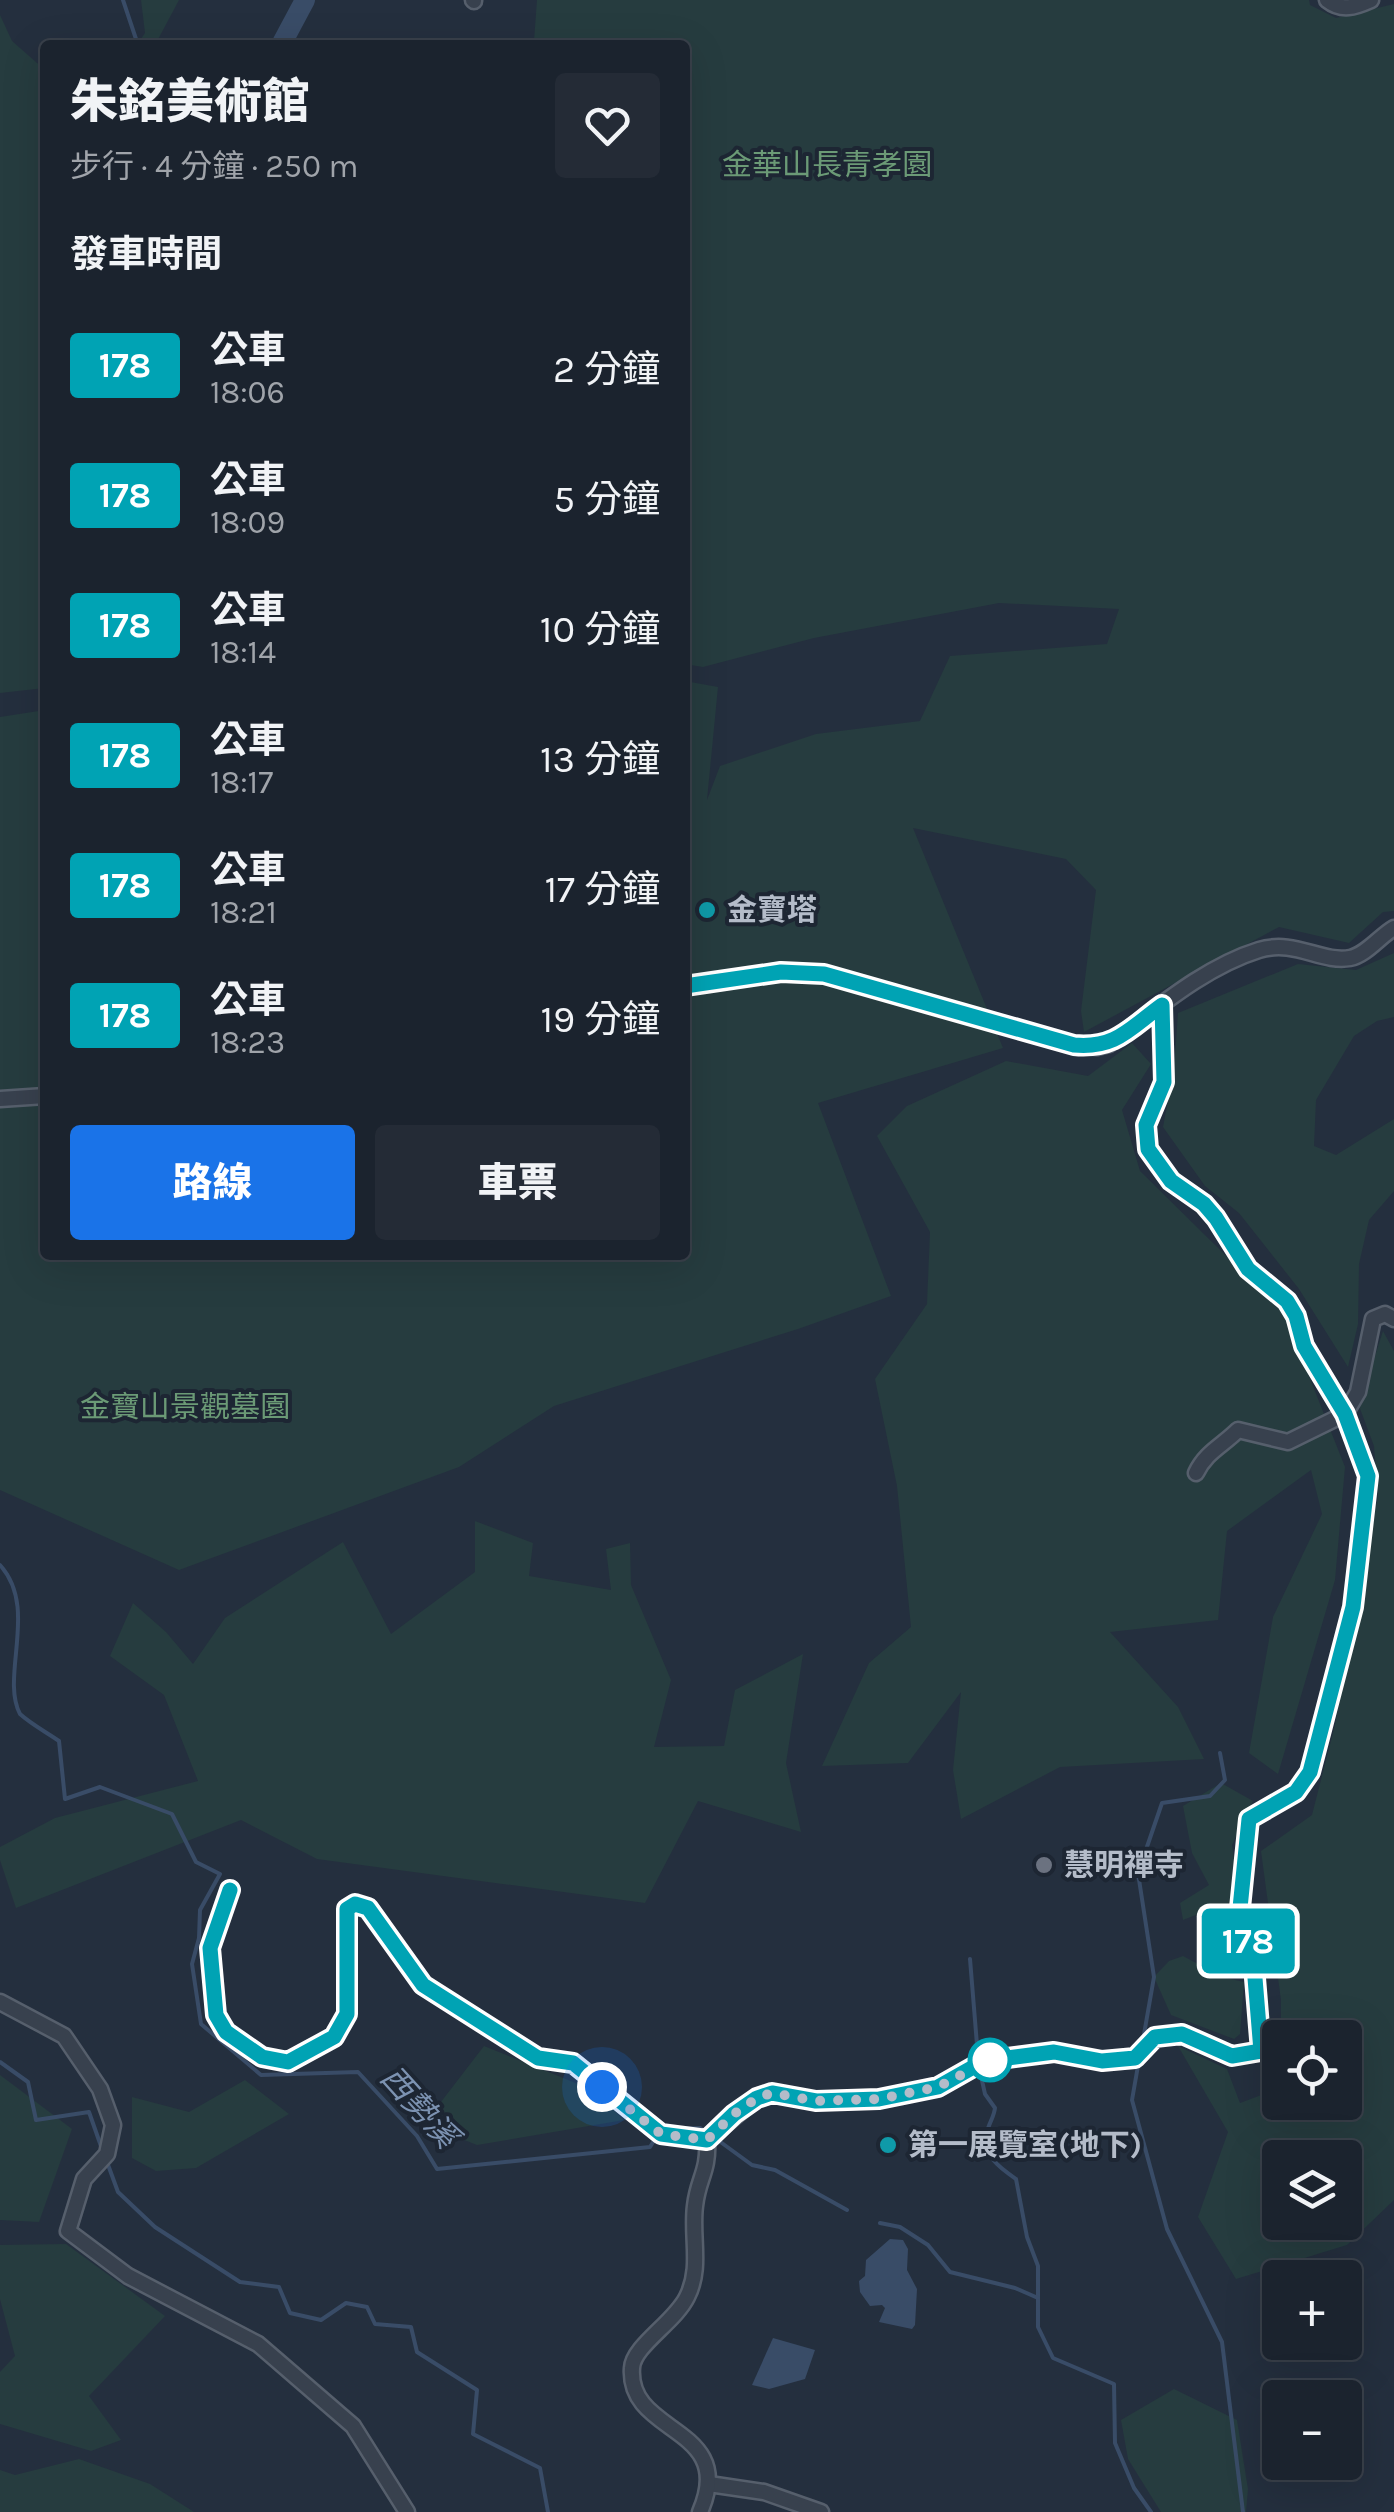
<!DOCTYPE html>
<html lang="zh-TW">
<head>
<meta charset="utf-8">
<style>
	body { margin:0; font-family:Karla,"Noto Sans TC",sans-serif; background:#242b36; color:#f1f3f6; height:100vh; display:flex; flex-direction:column; font-size:38px; white-space:nowrap }
	* { box-sizing:border-box; margin:0 }
	p { font-size:32px; color:#a0a4aa }
	.icon { flex:none; width:55px; height:55px; fill:none; stroke:currentColor; stroke-width:2; stroke-linecap:round; stroke-linejoin:round }
	.map { position:relative; flex:1; overflow:hidden }
	.panel { position:absolute; left:40px; top:40px; width:650px; height:1220px; display:flex; flex-direction:column; background:#1b232e; border-radius:10px; box-shadow:0 10px 40px #0002,0 0 0 2px #39404a }
	.panel>* { flex:none }
	.badge { padding:0 20px; border-radius:8px; font-size:35px; line-height:65px }
	.controls { position:absolute; left:1262px; top:2020px; display:grid; gap:20px }
	.controls a { display:grid; place-items:center; width:100px; height:100px; border-radius:10px; background:#1b232e; box-shadow:0 10px 40px #0002,0 0 0 2px #39404a; font-size:50px }
	.you { position:absolute; width:50px; height:50px; margin:-25px; border:8px solid #fff; border-radius:50%; background:#1a73e8; box-shadow:0 0 0 15px #1a73e833 }
	.map>.badge { position:absolute; translate:-50% -50%; box-shadow:0 0 0 5px #fff }
	h2 { padding:0 30px; font-size:38px; line-height:90px }
	.round { display:grid; place-items:center; flex:none; width:105px; height:105px; border-radius:10px; background:#242b36 }
	.overview { display:flex; align-items:center; justify-content:space-between; height:170px; padding:0 30px }
	h1 { font-size:48px; font-weight:800; line-height:75px }
	.action { display:flex; gap:20px; margin-top:auto; padding:20px 30px }
	.action a { flex:1; height:115px; border-radius:10px; background:#1a73e8; color:#fff; font-size:40px; font-weight:800; line-height:115px; text-align:center }
	.action a+a { background:#242b36; color:#f1f3f6 }
	ul { padding:0; list-style:none }
	li { display:flex; align-items:center; gap:30px; height:130px; padding:0 30px }
	li div { flex:1 }
	li b { display:block; font-size:38px }
	li em { font-style:normal }
	li .badge { min-width:110px; font-weight:700; text-align:center }
	.map>svg:first-child { display:block }
	.green { fill:#263c3f; fill-rule:evenodd }
	.water { fill:#394c67 }
	.lines { fill:none; stroke-linecap:round; stroke-linejoin:round }
	.stream { stroke:#394c67; stroke-width:4 }
	.river { stroke:#394c67; stroke-width:20 }
	.minor-casing { stroke:#565f6c; stroke-width:19 }
	.minor { stroke:#38414e; stroke-width:14 }
	.line-casing { stroke:#fff; stroke-width:22 }
	.line { stroke:#00a3b4; stroke-width:15 }
	.walk { stroke:#b4bcc9; stroke-width:10; stroke-dasharray:0 18 }
	.culture-dot { fill:#0f9aa8; stroke:#1d2633; stroke-width:4 }
	.worship-dot { fill:#6b7280; stroke:#1d2633; stroke-width:4 }
	.stop-dot { fill:#fff; stroke:#00a3b4; stroke-width:5 }
	.labels { text-anchor:middle; dominant-baseline:central; stroke-width:8; stroke-linejoin:round; paint-order:stroke }
	.park-label { font-size:30px; fill:#6b9a76; stroke:#1d2633 }
	.poi-label { font-size:30px; font-weight:bold; fill:#b4bcc9; stroke:#1d2633; text-anchor:start }
	.water-label { font-size:32px; font-style:italic; fill:#7c92b1; stroke:#1d2633 }
</style>
</head>
<body>
<div class="map">
<svg width="1394" height="2512" viewBox="0 0 1394 2512">
	<rect width="100%" height="100%" fill="#242f3e"/>
	<g class="green">
		<polygon points="141,0 179,0 155,45 137,45 145,33"/>
		<polygon points="537,0 1309,0 1310,5 1336,18 1394,4 1394,911 1383,912 1349,943 1279,927 1084,1032 1081,1011 1096,890 1066,859 913,828 1003,1048 818,1103 891,1296 798,1329 554,1406 459,1467 179,1570 0,1490 0,717 45,710 45,1255 685,1255 685,681 718,687 707,800 720,766 816,734 920,721 950,656 1107,644 1119,609 999,603 814,638 703,667 685,664 685,45 528,45 534,41"/>
		<polygon points="0,15 12,41 45,70 45,688 0,693"/>
		<polygon points="1394,953 1394,1017 1377,1021 1354,1036 1316,1100 1314,1146 1336,1155 1394,1119 1394,1191 1369,1220 1359,1264 1358,1324 1348,1367 1299,1289 1239,1213 1205,1186 1163,1127 1174,1070 1178,1013 1298,964 1356,970"/>
		<polygon points="1132,1043 1151,1064 1122,1110 1140,1171 1284,1313 1345,1467 1335,1580 1278,1774 1249,1753 1273,1617 1322,1514 1311,1470 1227,1531 1218,1620 1110,1632 1178,1707 1204,1759 1060,1767 961,1819 953,1770 961,1692 908,1763 822,1766 869,1663 911,1627 897,1486 875,1379 927,1304 930,1232 877,1136 907,1106 1006,1061 1088,1076"/>
		<path d="M1383,1331L1394,1351V2200L1347,2245L1236,2279L1198,2217L1228,2132L1178,2046L1227,2069L1240,2103L1280,2088V2102H1345V2038L1281,2037V2000L1261,1851L1312,1815L1335,1725L1378,1496L1374,1446L1359,1406ZM1280,2158H1345V2222H1280Z"/>
		<polygon points="475,1521 533,1543 529,1576 611,1590 606,1549 630,1543 631,1585 671,1680 654,1747 724,1746 735,1690 803,1654 786,1763 801,1832 698,1801 645,1903 317,1859 241,1820 16,1908 0,1860 0,1847 55,1818 198,1781 164,1695 110,1656 133,1603 166,1632 193,1664 225,1618 343,1542 391,1634 475,1572"/>
		<polygon points="1221,1783 1253,1801 1232,1845 1250,1966 1206,1911 1183,1920 1180,1903 1209,1885 1192,1853 1183,1806"/>
		<polygon points="1183,1956 1222,1977 1244,1982 1240,2034 1234,2039 1171,2015 1154,1977 1169,1961"/>
		<polygon points="484,2046 593,2090 624,2120 477,2145 424,2124"/>
		<polygon points="0,2075 72,2129 39,2222 0,2220"/>
		<polygon points="245,2080 289,2114 196,2168 156,2171 132,2158 132,2097 189,2112"/>
		<polygon points="66,2244 165,2316 89,2396 121,2440 91,2451 0,2424 0,2372 15,2356 0,2299 0,2245"/>
		<polygon points="1174,2389 1237,2420 1248,2489 1246,2512 1161,2512 1128,2459 1121,2420"/>
		<polygon points="79,2459 150,2484 194,2512 0,2512 0,2470 15,2475"/>
	</g>
	<g class="water">
		<polygon points="890,2239 903,2240 908,2249 907,2270 917,2289 915,2325 912,2329 879,2322 885,2308 882,2305 870,2306 860,2292 859,2281 865,2276 866,2260"/>
		<polygon points="773,2338 815,2350 805,2379 769,2389 752,2385"/>
	</g>
	<g class="lines">
		<g class="stream">
			<polyline points="123,0 138,45"/>
			<path d="M0,1565C39,1608 0,1676 20,1714C31,1724 46,1732 59,1741L65,1799L100,1787L172,1814L196,1862L220,1874L200,1910L199,1938L192,1964L201,2024L261,2075L358,2072L417,2136L437,2169L650,2147L657,2136"/>
			<polyline points="970,1959 978,2057"/>
			<polyline points="1143,2040 1154,1977 1138,1873 1162,1803 1210,1796 1225,1780 1220,1753"/>
			<polyline points="1139,2060 1132,2100 1167,2229 1222,2342 1243,2512"/>
			<polyline points="0,2062 28,2082 36,2120 89,2112 102,2149"/>
			<path d="M979,2067L985,2094L995,2108C994,2117 989,2123 987,2132C982,2156 1000,2168 1016,2179L1027,2237L1038,2266V2327L1053,2358L1114,2384L1115,2443L1134,2488L1151,2512"/>
			<polyline points="668,2129 700,2128 707,2133"/>
			<polyline points="715,2138 752,2165 775,2170 847,2210"/>
			<polyline points="107,2162 118,2192 155,2227 240,2282 279,2287 290,2313 321,2320 346,2303 367,2307 375,2324 411,2327 417,2352 477,2390 473,2434 540,2468 548,2512"/>
			<polyline points="880,2223 900,2227 928,2245 950,2272 1015,2288 1038,2298"/>
		</g>
		<polyline class="river" points="281,45 305,0"/>
		<g class="minor-casing">
			<g id="minor">
				<polyline points="473,0 474,1"/>
				<path d="M1327,0C1342,12 1355,7 1371,0"/>
				<path d="M685,986L781,971L824,974L1074,1045L1097,1047L1109,1044C1155,1010 1204,967 1259,950C1295,939 1321,963 1350,958C1366,955 1380,936 1394,928"/>
				<polyline points="0,1099 45,1096"/>
				<path d="M1196,1473C1206,1452 1222,1446 1238,1430L1288,1442L1345,1414L1358,1392L1373,1319L1385,1314L1394,1319"/>
				<polyline points="230,1891 211,1948 215,2015 226,2032 262,2057 288,2063 334,2037 347,2015 347,1909 355,1904 368,1907 423,1985 538,2058 573,2063 661,2134 707,2140"/>
				<polyline points="0,2002 64,2036 100,2089 113,2125 107,2154 84,2179 68,2231 128,2276 258,2344 353,2426 407,2512"/>
				<polyline points="709,2484 764,2492 821,2512"/>
				<path d="M700,2512C738,2425 627,2436 632,2368C633,2346 675,2322 687,2297C702,2268 691,2237 695,2206C698,2178 709,2172 707,2140L757,2098L772,2093L816,2101L879,2099L938,2087L984,2061L1054,2052L1102,2061L1135,2058L1155,2037L1181,2034L1232,2056L1261,2051L1254,1966L1240,1908L1249,1819L1296,1792L1310,1771L1353,1607L1369,1476L1345,1414L1304,1345L1296,1316L1287,1301L1248,1269L1216,1218L1204,1204L1171,1181L1149,1149L1146,1125L1164,1082L1162,1005"/>
			</g>
		</g>
		<use href="#minor" class="minor"/>
	</g>
	<g class="lines">
		<g class="line-casing">
			<path id="line" d="M230,1890L210,1948L216,2015L226,2032L262,2057L288,2062L334,2037L347,2014V1909L355,1904L368,1908L423,1985L538,2058L573,2063L661,2134L707,2140L734,2114L757,2098L772,2093L816,2101L879,2099L938,2087L984,2061L1054,2052L1102,2061L1135,2058L1155,2037L1182,2034L1232,2056L1261,2051L1254,1966L1240,1908L1249,1819L1296,1792L1310,1772L1353,1607L1368,1476L1345,1414L1304,1346L1296,1316L1287,1301L1248,1269L1216,1218L1204,1204L1171,1181L1148,1149L1146,1125L1164,1082L1162,1005C1130,1028 1116,1049 1074,1045L824,974L781,972L685,986"/>
		</g>
		<use href="#line" class="line"/>
		<polyline class="walk" points="602,2087 661,2134 707,2140 734,2114 757,2098 772,2093 816,2101 879,2099 938,2087 990,2060"/>
	</g>
	<g class="culture-dot">
		<circle cx="707" cy="910" r="10"/>
		<circle cx="888" cy="2145" r="10"/>
	</g>
	<circle class="worship-dot" cx="1044" cy="1865" r="10"/>
	<circle class="stop-dot" cx="990" cy="2060" r="20"/>
	<g class="labels">
		<g class="park-label">
			<text x="827" y="165">金華山長青孝園</text>
			<text x="185" y="1407">金寶山景觀墓園</text>
		</g>
		<g class="poi-label">
			<text x="727" y="910">金寶塔</text>
			<text x="1064" y="1865">慧明禪寺</text>
			<text x="908" y="2145">第一展覽室(地下)</text>
		</g>
		<g class="water-label">
			<text transform="translate(419 2107) rotate(48)">西勢溪</text>
		</g>
	</g>
</svg>
<div class="controls">
<a><svg class="icon" aria-label="locate" viewBox="0 0 24 24"><circle cx="12" cy="12" r="6"/><path d="M12 2v4M12 18v4M2 12h4M18 12h4"/></svg></a>
<a><svg class="icon" aria-label="layers" viewBox="0 0 24 24"><path d="M12 4l9 5-9 5-9-5zM3 14l9 5 9-5"/></svg></a>
<a>+</a>
<a>−</a>
</div>
<div class="you" style="left:602px;top:2087px"></div>
<b class="badge" style="left:1248px;top:1941px;background:#00a3b4;color:#fff">178</b>
<section class="panel">
<div class="overview"><div><h1>朱銘美術館</h1><p>步行 · 4 分鐘 · 250 m</p></div><a class="round"><svg class="icon" aria-label="heart" viewBox="0 0 24 24"><path d="M12 20l-8-8c-3-5 5-10 8-4 3-6 11-1 8 4z"/></svg></a></div>
<h2>發車時間</h2>
<ul>
<li><span class="badge" style="background:#00a3b4;color:#fff">178</span><div><b>公車</b><p>18:06</p></div><em>2 分鐘</em></li>
<li><span class="badge" style="background:#00a3b4;color:#fff">178</span><div><b>公車</b><p>18:09</p></div><em>5 分鐘</em></li>
<li><span class="badge" style="background:#00a3b4;color:#fff">178</span><div><b>公車</b><p>18:14</p></div><em>10 分鐘</em></li>
<li><span class="badge" style="background:#00a3b4;color:#fff">178</span><div><b>公車</b><p>18:17</p></div><em>13 分鐘</em></li>
<li><span class="badge" style="background:#00a3b4;color:#fff">178</span><div><b>公車</b><p>18:21</p></div><em>17 分鐘</em></li>
<li><span class="badge" style="background:#00a3b4;color:#fff">178</span><div><b>公車</b><p>18:23</p></div><em>19 分鐘</em></li>
</ul>
<div class="action"><a>路線</a><a>車票</a></div>
</section>
</div>
</body>
</html>
